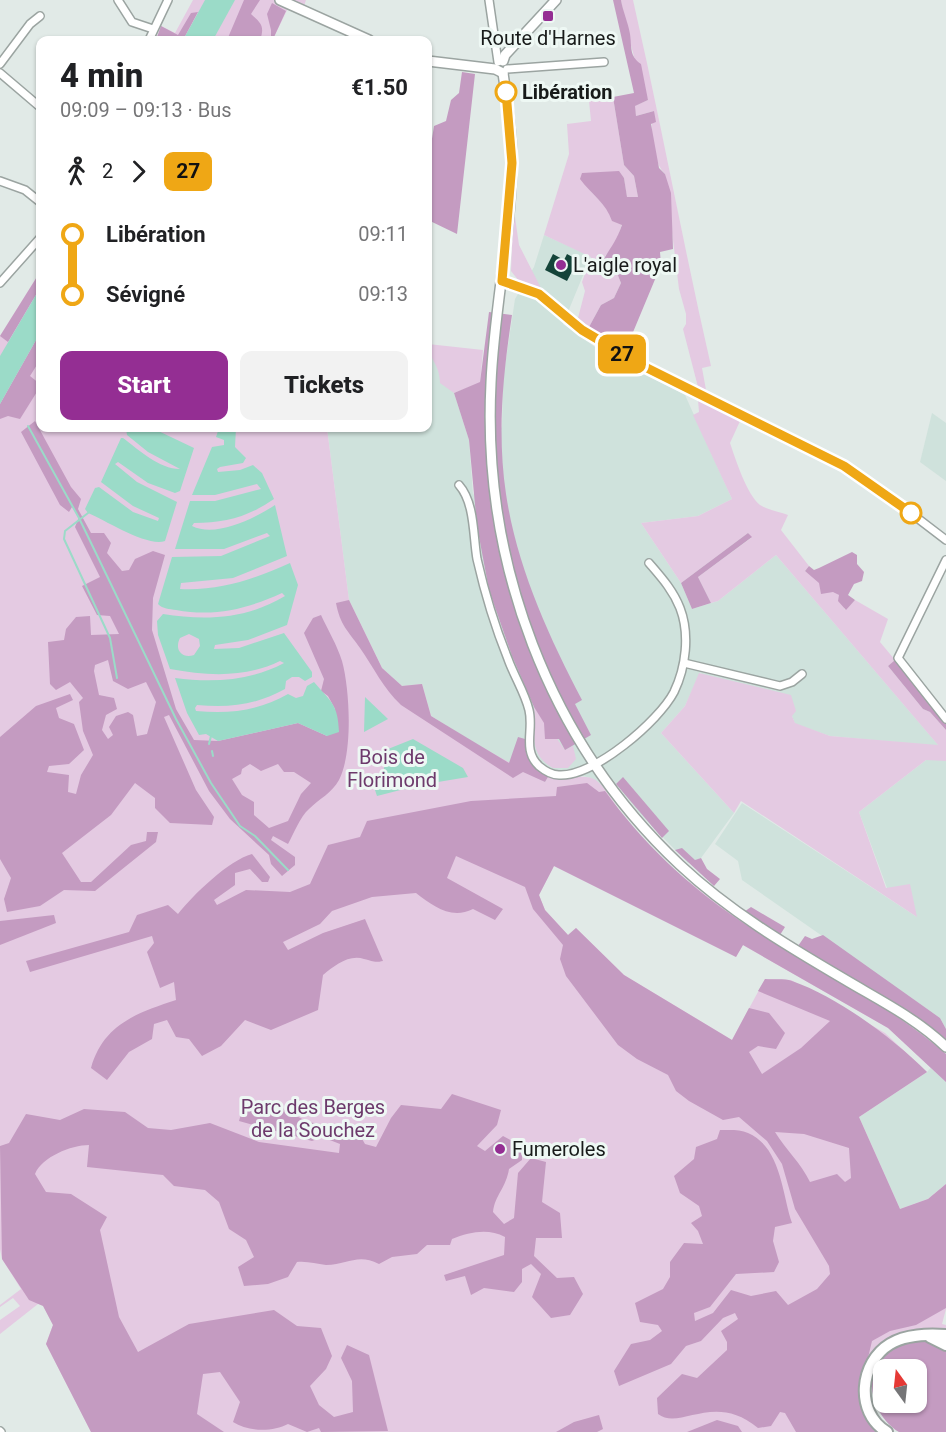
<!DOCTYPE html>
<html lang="en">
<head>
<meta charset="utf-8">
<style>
	body { margin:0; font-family:Roboto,sans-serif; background:#f2f2f2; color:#202124; height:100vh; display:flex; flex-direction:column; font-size:22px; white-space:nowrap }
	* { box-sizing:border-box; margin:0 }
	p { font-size:20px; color:#757577 }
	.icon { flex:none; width:33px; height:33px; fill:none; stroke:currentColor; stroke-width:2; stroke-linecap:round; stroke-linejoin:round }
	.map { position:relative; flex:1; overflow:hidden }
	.details { position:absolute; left:36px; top:36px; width:396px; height:396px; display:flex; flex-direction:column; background:#fff; border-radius:12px; box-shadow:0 2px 4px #0004 }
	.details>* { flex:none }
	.badge { padding:0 12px; border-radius:9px; font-size:21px; line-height:39px }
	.needle { width:39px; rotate:345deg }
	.controls { position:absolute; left:873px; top:1359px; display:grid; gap:12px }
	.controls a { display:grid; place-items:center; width:54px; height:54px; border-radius:12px; background:#fff; box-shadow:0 2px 4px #0004; font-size:30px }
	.map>.badge { position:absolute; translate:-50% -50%; box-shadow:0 0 0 3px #fff }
	.legs { display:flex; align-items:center; gap:9px; height:66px; padding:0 24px; font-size:20px }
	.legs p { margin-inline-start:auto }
	.head { display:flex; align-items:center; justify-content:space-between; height:102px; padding:0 24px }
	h1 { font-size:33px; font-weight:800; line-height:45px }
	.primary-button { display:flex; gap:12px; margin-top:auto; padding:12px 24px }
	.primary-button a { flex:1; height:69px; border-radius:12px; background:#942e93; color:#fff; font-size:24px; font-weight:800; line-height:69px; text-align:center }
	.primary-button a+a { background:#f2f2f2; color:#202124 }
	ul { padding:0 24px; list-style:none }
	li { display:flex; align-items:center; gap:21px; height:60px; font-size:22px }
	li i { display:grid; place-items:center; width:9px; height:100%; margin:0 8px; background:currentColor }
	li i::after { content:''; width:15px; height:15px; margin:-8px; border:4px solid; border-radius:50%; background:#fff }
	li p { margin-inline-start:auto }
	li:first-child i { background:linear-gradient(#0000 50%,currentColor 0) }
	li:last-child i { background:linear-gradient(currentColor 50%,#0000 0) }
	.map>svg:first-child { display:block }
	.built { fill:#cfe2dc }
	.green { fill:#e4cae2 }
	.forest { fill:#c49bc1; fill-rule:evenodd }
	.water { fill:#9bdbc8; fill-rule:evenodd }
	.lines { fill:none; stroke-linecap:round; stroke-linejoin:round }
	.stream { stroke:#9bdbc8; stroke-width:2 }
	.building { fill:#144439 }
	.minor-casing { stroke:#9ba4a1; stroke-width:10 }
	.major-casing { stroke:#9ba4a1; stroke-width:12 }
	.highway-casing { stroke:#9ba4a1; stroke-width:14 }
	.minor { stroke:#fff; stroke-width:7 }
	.major { stroke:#fff; stroke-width:9 }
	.highway { stroke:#fff; stroke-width:10 }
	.line-1-casing { stroke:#fff; stroke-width:14 }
	.line-1 { stroke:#efa715; stroke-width:9 }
	.poi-dot { fill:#942e93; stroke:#eef8f4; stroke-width:2 }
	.stop-1-dot { fill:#fff; stroke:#efa715; stroke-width:3 }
	.labels { text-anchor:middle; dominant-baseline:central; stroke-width:6; stroke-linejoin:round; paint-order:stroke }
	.poi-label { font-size:20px; fill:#181b1a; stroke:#eef8f4; text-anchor:start }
	.stop-label { font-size:20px; font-weight:bold; fill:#181b1a; stroke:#eef8f4; text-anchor:start }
	.park-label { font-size:20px; fill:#6d3a6c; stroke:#eef8f4 }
</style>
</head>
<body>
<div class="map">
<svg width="946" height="1432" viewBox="0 0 946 1432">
	<rect width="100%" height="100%" fill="#e1eae7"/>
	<g class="built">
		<polygon points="544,235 591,256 563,324 602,352 685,395 732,499 698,516 641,523 681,583 692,609 718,601 776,555 939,746 830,736 795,724 792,716 700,673 685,706 661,733 734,813 701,858 688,863 641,815 616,784 605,791 591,778 583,776 558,779 522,772 431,716 422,684 402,687 382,668 349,600 327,428 428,428 428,344 454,393 469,440 473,495 502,426 503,379 515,299 534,267"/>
		<polygon points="932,413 946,423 946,481 920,462"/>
		<polygon points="942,759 946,761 946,1029 940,1018 742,880 738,861 715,844 742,803 917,917 887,888 859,812 926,760"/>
		<polygon points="946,1052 946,1184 928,1199 900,1209 859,1117 927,1072"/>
	</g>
	<g class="green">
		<polygon points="193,0 306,0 304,6 292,0 274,37 281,40 156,40 161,26 175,33"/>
		<path d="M621,0H633C661,122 683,244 711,366L702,368L706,390L698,387L683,329L686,324V314L679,289L665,174C652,161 649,128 654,111L636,116L634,106L648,100C636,66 627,34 621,0Z"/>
		<path d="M613,97L624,165L634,176L638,197L627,198L624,178L619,172L581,179C592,195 606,203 613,221L622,224L615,246L605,256L599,270L617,273L621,283L614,298L601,305L589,327L578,318L585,291L582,282L591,257L544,235L569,154L567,124L591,121L589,101Z"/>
		<polygon points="513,217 515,217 519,245 543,292 519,281 511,271"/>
		<path d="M40,272V428H327L349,600L382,668L402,686L422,684L431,716L447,728L545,782L548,777C563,781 586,772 597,781C609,791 617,809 627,821C649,849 678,874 707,896C782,954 874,991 946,1054V1082L888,1028L743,945L736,957L554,866L539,895L545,910L568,935L576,928L624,975L732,1040L765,979L791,980L826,999L885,1033L927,1072L859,1117L900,1209L928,1199L946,1184V1309L942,1324L946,1325V1332L905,1334L861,1387L882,1432H91L46,1344L53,1325L43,1305L38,1304L0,1334V1320L20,1306L13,1298L0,1307V1305L21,1289L2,1259L0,1249V336Z"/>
		<path d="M428,344L483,350L480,383L454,393L440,383C440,364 428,358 428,344Z"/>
		<path d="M698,400L741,419L730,443C735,458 747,495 760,505C768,510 780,512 788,515L781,530L809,566L805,571L839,595L845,610L855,600L888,619L880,642L895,660L888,666L923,709L930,712L946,730V761L926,760L859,812L886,888L910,884L917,917L741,801L734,813L661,733L685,706L699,673L791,695L796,711L792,716L795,723L830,736L938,745L776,555L718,601L711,603L698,577L751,538L748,533L681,583L641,523L698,516L732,499L693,415L699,412Z"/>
		<path d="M534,707L565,750L573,746L576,759L568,768H553C527,754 536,732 534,707Z"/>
	</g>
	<g class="forest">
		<path d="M244,0H260L251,14C261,23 265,26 260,40H227Z"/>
		<path d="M613,0H621C623,12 628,22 630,34C632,47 629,56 641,64L648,100L635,106L636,116L654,111L656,122L651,124L659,168L665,174L671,193L673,249L660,252L661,265L626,349L589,327L601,305L614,298L621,283L617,273L598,270C607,251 615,245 622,225L612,221C606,203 592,195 580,179L582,173L619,171L624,178L627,197H638L634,176L624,165L613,97L634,93Z"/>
		<polygon points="272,3 286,11 274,37 281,40 271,40 271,30 267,14"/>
		<polygon points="198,12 183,40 156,40 161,26 178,35 191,13"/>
		<polygon points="462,72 475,74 457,234 428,220 428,164 434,126 446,121 451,100 459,93"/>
		<polygon points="40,272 40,288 8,342 0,336"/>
		<path d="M489,312L512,315C503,374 497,434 506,494C517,567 548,635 582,700L575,704L591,735L565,750L559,739H545L544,723L534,707L512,656L489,590L477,526L469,440L454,393L480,382Z"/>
		<polygon points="40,333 40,360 30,376 40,384 40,387 20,419 8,416 0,419 0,404"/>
		<path d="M35,421L71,487L81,499L78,509L91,533H104L111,543L107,553L122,571L129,570L135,559L153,551L165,555L153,598L152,630L176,709L194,740L218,741L298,723L327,736L335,709L328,696L321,691L324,679L304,633L313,618L321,615C328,630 337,645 342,661C350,690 353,753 339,780C332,793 319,799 309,809C300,817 294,833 288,844L273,836L271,840L295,857V865L282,876L271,864L269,855L230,819L209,791L169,715L164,717L196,790L214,817L212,825L170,823L155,808V798L135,783L111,815L62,853L81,882H91L131,845L146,841L147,832H158L156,842L95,891L64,890L40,906L7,912L4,899L11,878L0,859V737L36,706L70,694L73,700L56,708L59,718L74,724L84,750L69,764L49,766L47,772L69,775L68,792L76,794L81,775L93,755L83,731L79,702L83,698L70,682L56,690L50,684L48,642L64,640L66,629L76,617L90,616L91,635L119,634L110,616L97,615L82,586L100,577L75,527L79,517L72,507L69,512L60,505L21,432ZM108,660L113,681L128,689L146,682L156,702L147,734L137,736L133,715L128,712L116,716L109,727L113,735L108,739L102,730L106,715L117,709L114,698L99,695L94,671L95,665ZM250,764L261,771L278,764L284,772H294L311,783L301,794L288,821L269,828L254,815V802L242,795L232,779L241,774L242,769Z"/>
		<polygon points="748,533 752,537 698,577 711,603 692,609 681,583"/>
		<polygon points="852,552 857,555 857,564 864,572 862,581 854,584 848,595 855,600 846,610 838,601 839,595 833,592 821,594 819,583 805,571 809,566 814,570 819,568"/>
		<path d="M349,600L382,668L402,686L422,684L431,716L509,763L518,737L525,739L529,758L548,777L545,782L523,772L513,778L401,705C383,688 374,668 360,648C348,631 340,625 336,603Z"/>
		<polygon points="895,660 946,723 946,730 930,712 923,709 888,666"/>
		<polygon points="623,777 669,831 662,838 616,784"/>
		<path d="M587,783L599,792L605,791C642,842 687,885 739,920C807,966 884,1000 946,1054V1082L888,1028L743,945L736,957L554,866L539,895L545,910L568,935L576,928L624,975L732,1040L749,1008L769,1013L785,1033L776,1049L758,1046L749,1052L762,1074L801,1048L830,1021L758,991L765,979C773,980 784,978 792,981C838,997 893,1038 927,1072L859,1117L900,1209L928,1199L946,1184V1308L916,1325L890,1331L872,1341L861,1387L882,1432H796L785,1413L780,1412L771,1426L758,1428C714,1391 680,1431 658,1414L657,1398L682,1374L697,1378L727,1350V1342L721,1331L738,1319L735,1313L723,1318L701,1341L686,1346L671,1364L619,1386L614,1371L631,1344L650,1340L662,1331L658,1325L640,1322L635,1303L663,1289L670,1277V1262L684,1243L703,1244L698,1231L691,1223L702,1216L699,1206L680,1193L674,1176L694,1159L696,1147L717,1139L720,1130C728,1130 740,1129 748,1133C781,1147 782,1194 792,1223L775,1227L773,1241L779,1262L774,1272L736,1274L710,1307L694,1313L695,1321L713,1313L731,1290L751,1296L776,1291L788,1305L817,1289L830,1274L829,1266L795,1209L782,1164L767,1141L739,1117L723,1120L689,1101L676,1091L668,1075L637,1059L618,1045L566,976L560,959L563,945L533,909L525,887L456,856L447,878L503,909L495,920L473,909C451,920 433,906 416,893L372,897L332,911L320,924L283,942L288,950L323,933L365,919L383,961C374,963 373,961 364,959C349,954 334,966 323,975L318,1010L271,1030L245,1020L221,1046L202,1056L189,1039L176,1037L167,1020L154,1024L152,1039L129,1052L107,1080L91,1068C103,1025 136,1013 176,1000L174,982L160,988L147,952L154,943L152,936L30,972L26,961L129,932L137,915L168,905L178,914C193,895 229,860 252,854L270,877L268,882H262L250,869L235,873V885L214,900L217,905L246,890L290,892L310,884L328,845L360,837L367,821L471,801L556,796L557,787ZM775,1132L804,1134L849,1148L851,1178L845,1182L837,1174L810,1182C801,1163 786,1150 775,1132Z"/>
		<polygon points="682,848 695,860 701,858 707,869 720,879 714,886 675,850"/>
		<polygon points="751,907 785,927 780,935 744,912"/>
		<polygon points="54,915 56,923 0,945 0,921"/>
		<polygon points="823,935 940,1018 946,1029 946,1040 916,1017 798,946 805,936 812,939"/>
		<path d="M452,1094L501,1110L497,1125L477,1146L485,1151L503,1136L522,1146V1160L509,1169C506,1188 495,1195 493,1212L504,1224L514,1218L518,1173L531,1158L546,1162L542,1202L560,1213L562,1238H536L534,1256L557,1278L574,1277L583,1294L570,1315L551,1318L532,1297L541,1274L531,1264L522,1269V1282L514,1292L484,1288L471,1295L465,1276L446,1281L444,1275L504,1255L505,1237C488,1228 470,1232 452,1239L450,1245H427L417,1254L392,1257L379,1264C357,1253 348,1265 326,1265C316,1264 308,1261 297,1262L288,1277L268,1284L244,1286L238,1267L254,1257L246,1240L229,1229L219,1202L205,1190L174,1186L163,1175L87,1167L89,1145C71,1145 42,1157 35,1174L46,1192L71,1194L107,1217L100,1230L119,1317L138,1352L189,1324L274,1310L297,1326L321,1328L332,1356L326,1369L310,1386L319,1405L334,1417L353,1412L352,1381L341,1358L347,1345L369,1355L388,1431L321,1432L319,1428L307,1432L288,1424C273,1432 248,1432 233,1422L240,1402L220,1372L203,1374L197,1414L224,1432H91L46,1344L53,1325L43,1306L29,1300L2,1259L0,1146L9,1143L26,1114L60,1120L84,1109L125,1112L148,1128L171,1130L210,1123L259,1142L339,1153L340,1144L322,1137L312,1141L239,1121L243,1107L281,1108L308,1122L357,1130L365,1144L376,1147L391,1118L401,1105L441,1109Z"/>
		<path d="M916,1339L936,1343L946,1349V1432H899C868,1413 859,1362 898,1344C903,1342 910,1341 916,1339ZM884,1370H916V1402H884Z"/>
		<polygon points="599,1415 603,1429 597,1432 556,1432 574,1422"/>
		<polygon points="717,1420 738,1426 742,1432 687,1432"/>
	</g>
	<g class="water">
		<polygon points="205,0 235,0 213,40 183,40"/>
		<polygon points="40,288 40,333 0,404 0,356"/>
		<path d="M126,428H152L194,448L180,491L175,493L148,483L118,462L115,464L137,482L177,502L165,541C147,547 107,521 88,513L85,509L95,488L99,487L133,512L158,521L159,518L133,506L101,482L121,438H123C139,450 159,469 180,469L148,452L127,435Z"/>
		<path d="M219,428H236L235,447L246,458L243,463L220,467L217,469L218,472L240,470L253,465L262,473L274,499C248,517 225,523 194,523L192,526C216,538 255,518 275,505L287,556L233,578L181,583L180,589C220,591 254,579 290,563L298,585L287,625L248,640L215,645L214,649L239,648L284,633L312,672V677L305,681L299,677H292L286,681L285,689C256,705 230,708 197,705L195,708L196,711C230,714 258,711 288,694L296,698L303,696L307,686L314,682C331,702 338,704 339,732L327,736L298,723L218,741L206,734L199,735L187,713L175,678C213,683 250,681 284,663L280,661C245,678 208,676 170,669L158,635L157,621L163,614C206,621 247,619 285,596L282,593C247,609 215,617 176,610C169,609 163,609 158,604L172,557L221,556L270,536L267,533L224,549H175L190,501H215L261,489L257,484L215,495H192L212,447L224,445V440L216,437ZM189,634L199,639L200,646L194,655C182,659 174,650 180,638Z"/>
		<polygon points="365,697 388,719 364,732"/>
		<polygon points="413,739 463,768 468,777 420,785 377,796 373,784 382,778 388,749"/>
	</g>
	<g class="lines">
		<g class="stream">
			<polyline points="28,426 79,518 176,719 211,783 240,826 255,836 288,870"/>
			<polyline points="209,428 211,428"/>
			<polyline points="88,513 65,531 64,539 110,638 117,678"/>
			<polyline points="209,744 211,736"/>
			<polyline points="212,751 213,756"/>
		</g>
	</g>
	<polygon class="building" points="553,254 564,260 567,254 578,260 567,281 545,270"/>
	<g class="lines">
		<g class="minor-casing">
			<g id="minor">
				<polyline points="118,0 132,22 153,29"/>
				<polyline points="489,0 498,62"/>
				<polyline points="149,40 168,0"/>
				<polyline points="0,64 30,24 40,16"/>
				<polyline points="507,69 604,62"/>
				<polyline points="0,73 40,107"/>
				<polyline points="0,181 25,190 40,202"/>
				<polyline points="502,281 539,294 582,330 643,366 844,466 895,501 946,540"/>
				<polyline points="0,283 40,238"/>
				<path d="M459,485C475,503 473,536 477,559C485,594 495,627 508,659C514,676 525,693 529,710C534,730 522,750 539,766C545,771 552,775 559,775C594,777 659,721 674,692C686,667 690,634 680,608C673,590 661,577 649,563"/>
				<polyline points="946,560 898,658 946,719"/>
				<polyline points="684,663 780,686 792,682 802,674"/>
				<polyline points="0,1431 1,1432"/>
			</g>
		</g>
		<g class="major-casing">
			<g id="major">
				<polyline points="280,0 369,40"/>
				<polyline points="428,61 495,69 503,73"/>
				<polyline points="503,61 505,55 556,0"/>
				<path d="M503,73C507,102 512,132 512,161C511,235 494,309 491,383C482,562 548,741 680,865C729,911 786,945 844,979C879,1000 916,1018 946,1047"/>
			</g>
		</g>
		<g class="highway-casing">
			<g id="highway">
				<polyline points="930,1337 946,1345"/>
				<path d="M887,1432C854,1412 860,1362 890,1344C906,1334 928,1334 946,1335"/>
			</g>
		</g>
		<use href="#minor" class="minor"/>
		<use href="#major" class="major"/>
		<use href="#highway" class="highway"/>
	</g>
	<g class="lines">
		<g class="line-1-casing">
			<polyline id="line-1" points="506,92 512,163 502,281 539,294 582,330 643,366 844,466 911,513"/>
		</g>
		<use href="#line-1" class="line-1"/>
	</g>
	<g class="poi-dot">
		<rect x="542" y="10" width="12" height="12" rx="3"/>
		<circle cx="561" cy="265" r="6"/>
		<circle cx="500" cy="1149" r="6"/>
	</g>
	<g class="stop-1-dot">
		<circle cx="506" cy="92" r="10"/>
		<circle cx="911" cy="513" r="10"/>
	</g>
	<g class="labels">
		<g class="poi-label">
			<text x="548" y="38" text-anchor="middle">Route d'Harnes</text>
			<text x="573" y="265">L'aigle royal</text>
			<text x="512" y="1149">Fumeroles</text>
		</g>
		<g class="stop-label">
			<text x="522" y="92">Libération</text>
		</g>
		<g class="park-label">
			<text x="392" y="757">Bois de<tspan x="392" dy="23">Florimond</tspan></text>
			<text x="313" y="1107">Parc des Berges<tspan x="313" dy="23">de la Souchez</tspan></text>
		</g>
	</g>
</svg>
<div class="controls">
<a><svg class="needle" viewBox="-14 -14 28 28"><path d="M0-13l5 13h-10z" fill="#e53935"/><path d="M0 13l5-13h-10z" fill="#757577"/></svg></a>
</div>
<b class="badge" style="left:622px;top:354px;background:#efa715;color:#111">27</b>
<section class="details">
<div class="head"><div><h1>4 min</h1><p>09:09 – 09:13 · Bus</p></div><b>€1.50</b></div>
<div class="legs"><svg class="icon" aria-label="walk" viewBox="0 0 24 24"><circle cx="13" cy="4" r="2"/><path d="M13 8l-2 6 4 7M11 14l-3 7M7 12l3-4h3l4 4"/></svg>2<svg class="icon" aria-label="forward" viewBox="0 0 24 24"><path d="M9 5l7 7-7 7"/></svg><b class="badge" style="background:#efa715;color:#111">27</b></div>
<ul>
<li><i style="color:#efa715"></i><b>Libération</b><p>09:11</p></li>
<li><i style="color:#efa715"></i><b>Sévigné</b><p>09:13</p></li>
</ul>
<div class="primary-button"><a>Start</a><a>Tickets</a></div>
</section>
</div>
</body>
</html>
